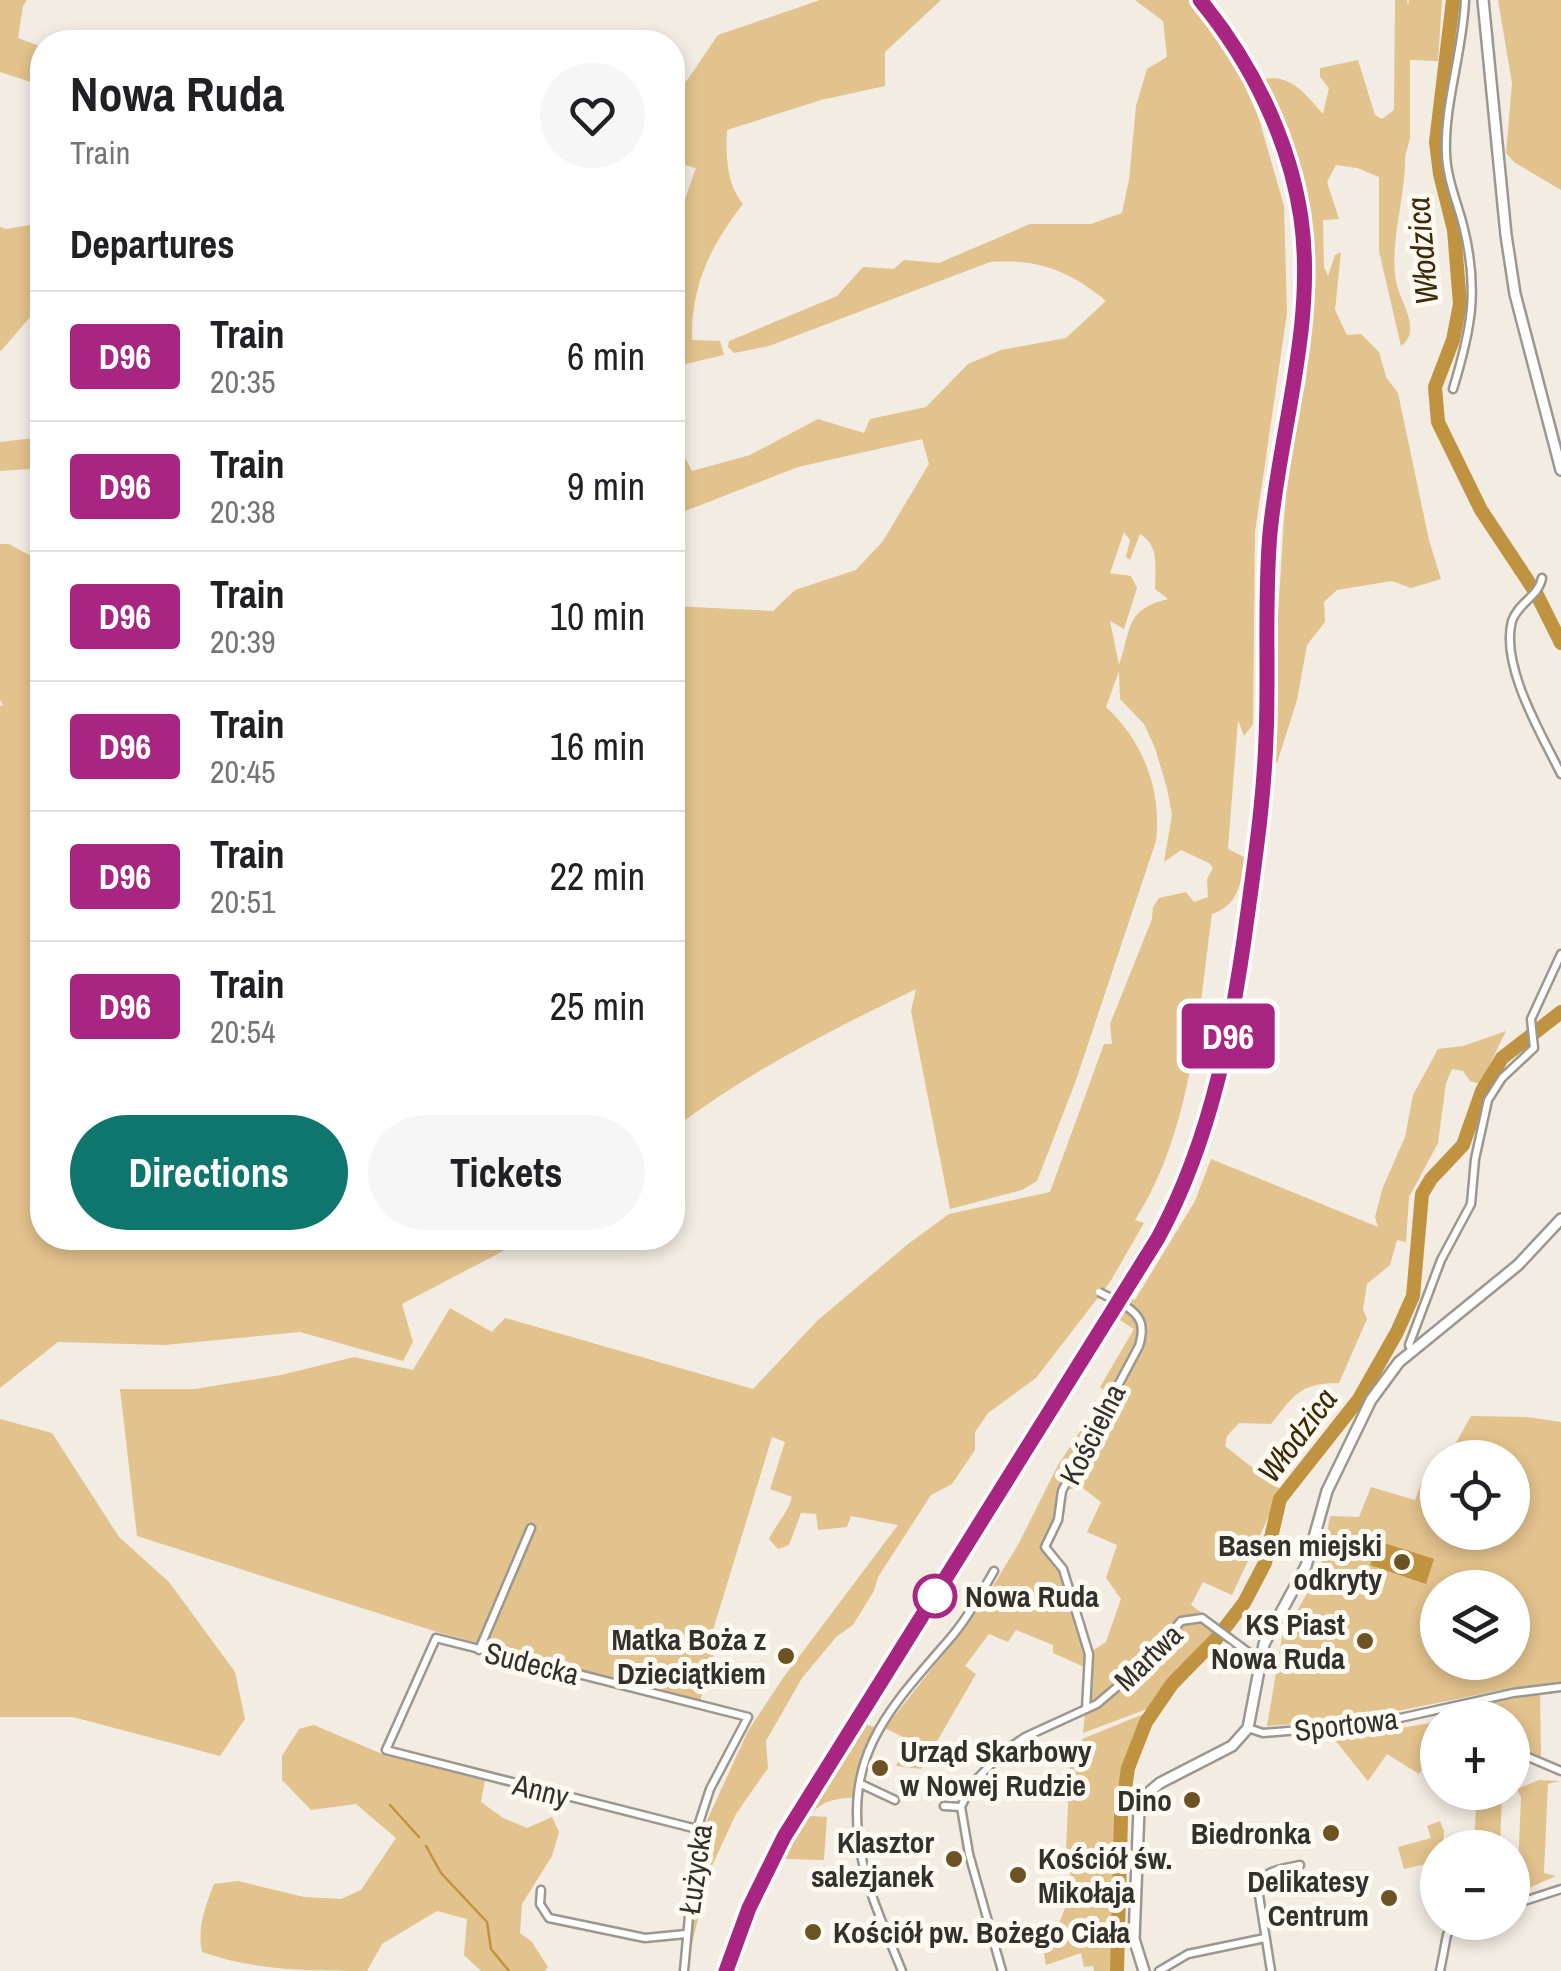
<!DOCTYPE html>
<html lang="en">
<head>
<meta charset="utf-8">
<style>
	body { margin:0; font-family:"Archivo Narrow",sans-serif; background:#f6f6f6; color:#202124; height:100vh; display:flex; flex-direction:column; font-size:38px; white-space:nowrap }
	* { box-sizing:border-box; margin:0 }
	p { font-size:32px; color:#757577 }
	.icon { flex:none; width:55px; height:55px; fill:none; stroke:currentColor; stroke-width:2; stroke-linecap:round; stroke-linejoin:round }
	.map { position:relative; flex:1; overflow:hidden }
	.details { position:absolute; left:30px; top:30px; width:655px; height:1220px; display:flex; flex-direction:column; background:#fff; border-radius:40px; box-shadow:0 5px 15px #0003 }
	.details>* { flex:none }
	.badge { padding:0 20px; border-radius:8px; font-size:35px; line-height:65px }
	.fabs { position:absolute; left:1420px; top:1440px; display:grid; gap:20px }
	.fabs a { display:grid; place-items:center; width:110px; height:110px; border-radius:50%; background:#fff; box-shadow:0 5px 15px #0003; font-size:50px }
	.map>.badge { position:absolute; translate:-50% -50%; box-shadow:0 0 0 5px #fff }
	h2 { padding:0 40px; font-size:38px; line-height:90px }
	.round { display:grid; place-items:center; flex:none; width:105px; height:105px; border-radius:52px; background:#f6f6f6 }
	.overview { display:flex; align-items:center; justify-content:space-between; height:170px; padding:0 40px }
	h1 { font-size:48px; font-weight:800; line-height:75px }
	.cta { display:flex; gap:20px; margin-top:auto; padding:20px 40px }
	.cta a { flex:1; height:115px; border-radius:60px; background:#0f766e; color:#fff; font-size:40px; font-weight:800; line-height:115px; text-align:center }
	.cta a+a { background:#f6f6f6; color:#202124 }
	ul { padding:0; list-style:none }
	li { display:flex; align-items:center; gap:30px; height:130px; padding:0 40px; border-top:2px solid #e0e0e0 }
	li div { flex:1 }
	li b { display:block; font-size:38px }
	li em { font-style:normal }
	li .badge { min-width:110px; font-weight:700; text-align:center }
	.map>svg:first-child { display:block }
	.green { fill:#e2c28d; fill-rule:evenodd }
	.water { fill:#c09340 }
	.lines { fill:none; stroke-linecap:round; stroke-linejoin:round }
	.stream { stroke:#c09340; stroke-width:2.5 }
	.river { stroke:#c09340; stroke-width:14 }
	.minor-casing { stroke:#9c978f; stroke-width:11 }
	.tertiary-casing { stroke:#9c978f; stroke-width:14 }
	.minor { stroke:#fff; stroke-width:6 }
	.tertiary { stroke:#fff; stroke-width:9 }
	.rail-casing { stroke:#938f89; stroke-width:6 }
	.rail { stroke:#fefaf2; stroke-width:2.5; stroke-dasharray:8; stroke-linecap:butt }
	.minor-bridge-casing { stroke:#9c978f; stroke-width:11; stroke-linecap:butt }
	.minor-bridge { stroke:#fff; stroke-width:6 }
	.line-casing { stroke:#fff; stroke-width:22 }
	.line { stroke:#a82682; stroke-width:15 }
	.poi-dot { fill:#6c5324; stroke:#fefaf2; stroke-width:4 }
	.stop-dot { fill:#fff; stroke:#a82682; stroke-width:5 }
	.labels { text-anchor:middle; dominant-baseline:central; stroke-width:10; stroke-linejoin:round; paint-order:stroke }
	.street-label { font-size:30px; fill:#33312d; stroke:#fefaf2 }
	.poi-label { font-size:30px; font-weight:bold; fill:#33312d; stroke:#fefaf2; text-anchor:end }
	.stop-label { font-size:30px; font-weight:bold; fill:#33312d; stroke:#fefaf2; text-anchor:start }
	.water-label { font-size:32px; font-style:italic; fill:#3c2a05; stroke:#fefaf2 }
</style>
</head>
<body>
<div class="map">
<svg width="1561" height="1971" viewBox="0 0 1561 1971">
	<rect width="100%" height="100%" fill="#f2ece3"/>
	<g class="green">
		<polygon points="0,0 27,0 23,6 18,38 42,47 40,85 0,72"/>
		<path d="M820,0H941L885,52V86L821,100L727,130C726,156 726,183 743,204C710,247 691,285 692,340L720,341L724,355L673,367V233L696,168L673,162V92L688,79L718,35Z"/>
		<path d="M1135,0H1191L1242,79L1259,119L1284,206L1287,313L1255,532L1253,724L1244,736L1238,720L1228,849L1244,857C1242,882 1238,906 1212,914C1198,1016 1192,1131 1135,1220L1144,1223L1110,1282L1036,1378L988,1413L975,1432V1450L952,1484L931,1495L878,1577L874,1591L853,1625L837,1636L802,1678L766,1741L768,1768L736,1814L710,1870L689,1956L685,1950L704,1827L748,1731L783,1678L898,1525L851,1516L847,1527L818,1530L816,1514L801,1513L789,1545L778,1549L769,1539C776,1524 788,1513 792,1497L770,1489L785,1442L772,1437L713,1630L717,1643L700,1701L437,1632L137,1536L120,1389H195L281,1375L354,1357L413,1370L450,1308L492,1332L505,1318L753,1389L817,1321L908,1244L949,1214L1050,1192L1104,1044H1112L1110,1024L1152,919L1153,907L1159,898L1186,892L1194,902L1208,897L1207,879L1213,868L1209,863L1181,850L1164,862L1172,815L1167,788L1155,748L1144,724L1120,699L1119,671L1106,707C1143,741 1162,790 1156,841L1075,1083L1037,1181L1022,1190L950,1209L911,1011L916,989C831,1030 748,1072 673,1129V606L773,611L795,590L856,570L883,541L929,464L922,439L798,467L683,512H673V434L692,471L750,455L818,419L864,433L870,419L926,407L968,364L1001,350L1066,338L1106,301C1068,270 1039,259 990,262L769,346L734,353L728,347L729,341L837,296L863,267L894,269L904,260L939,263L1030,224H1091L1122,213L1129,180L1136,106L1147,69L1167,57L1163,21ZM1124,532L1130,540L1126,557L1130,560L1140,534C1160,546 1155,567 1155,589L1168,599C1124,610 1132,629 1119,665L1110,621L1124,629L1137,588L1131,576L1110,573Z"/>
		<path d="M1395,0H1407L1408,5L1409,0H1442L1438,61L1410,60V138L1405,157C1406,195 1389,244 1396,281C1399,301 1423,330 1401,346L1379,251V177L1357,168L1336,165L1327,182L1339,219L1323,220L1324,267L1328,276L1335,255L1341,252L1335,310L1347,335L1361,334L1379,352L1386,377L1398,393L1429,540L1441,579L1411,588L1392,581L1337,590L1324,602L1325,622L1307,645L1297,700L1277,763L1269,760L1284,519L1289,460L1306,380L1310,293L1308,220L1299,174L1264,79C1292,74 1306,95 1323,114L1329,88L1320,77V68L1358,60L1375,115L1382,119L1394,110Z"/>
		<polygon points="1498,0 1561,0 1561,190 1514,162 1506,153 1512,83"/>
		<polygon points="42,223 42,308 31,316 0,352 0,227 6,229"/>
		<polygon points="42,437 42,468 0,471 0,442"/>
		<polygon points="0,544 9,544 42,562 42,1238 528,1238 402,1304 413,1342 403,1361 300,1332 165,1345 58,1342 0,1388 0,706 3,705 0,700"/>
		<path d="M1506,1031L1480,1084L1470,1081L1463,1071L1452,1069L1446,1083L1438,1143L1409,1197L1406,1242L1397,1240L1390,1265L1367,1284L1363,1309L1367,1319L1339,1383C1299,1383 1295,1395 1271,1424L1239,1423L1227,1436L1225,1446L1281,1490L1232,1595L1203,1582L1191,1605L1222,1628L1172,1684L1146,1722L1128,1768L1121,1817L1117,1971H1094L1093,1966L1084,1967L1081,1953L1046,1965L1040,1931L1059,1923L1073,1889L1066,1850L1070,1760L1080,1759L1082,1739L1146,1713L1147,1709L1083,1733L1089,1669L1053,1653V1645L1016,1630L1008,1642L989,1634L965,1666L976,1674L921,1769L896,1766L909,1740L885,1728L986,1600L1000,1587L987,1596L1019,1543L1058,1465L1106,1392L1100,1387L1134,1329L1115,1317L1130,1297L1135,1300L1195,1201L1211,1159L1378,1227L1375,1217L1383,1187L1405,1137L1413,1095L1438,1049L1463,1046ZM1080,1486L1101,1502L1087,1532L1117,1545L1106,1578L1121,1599L1106,1642L1089,1653L1063,1569L1045,1547L1058,1520L1062,1492Z"/>
		<path d="M1471,1416L1527,1417L1561,1422V1687L1513,1693L1501,1690L1348,1721L1267,1726L1282,1637L1321,1569L1330,1516L1359,1517L1371,1487L1415,1500L1424,1475L1437,1473L1438,1532H1512V1458L1448,1457ZM1438,1588H1512V1662H1438Z"/>
		<polygon points="0,1419 52,1433 119,1537 169,1582 235,1672 245,1719 220,1756 73,1717 0,1717"/>
		<polygon points="1540,1692 1541,1759 1513,1740 1512,1718 1474,1715 1475,1708 1483,1701"/>
		<polygon points="1437,1722 1437,1746 1419,1774 1387,1754 1368,1781 1334,1739"/>
		<path d="M859,1723L883,1729L864,1767L867,1787L858,1797C836,1799 824,1799 809,1816L827,1817L824,1860L784,1859L749,1932L738,1971H729C756,1880 809,1802 859,1723Z"/>
		<path d="M314,1725L382,1754L485,1780L481,1802L503,1818L527,1828L552,1817L559,1832L552,1856L522,1904L520,1933L532,1942L548,1967L545,1971H481L464,1955L467,1919L437,1911L382,1944L367,1971C312,1971 255,1971 202,1952C197,1928 205,1907 214,1884L238,1881L304,1897L341,1899L361,1890L396,1838L356,1804L311,1810L282,1780V1756L299,1729Z"/>
		<polygon points="1539,1780 1560,1781 1548,1784 1544,1873 1556,1876 1517,1893 1521,1798 1517,1789"/>
		<polygon points="1502,1796 1500,1847 1474,1847 1476,1807"/>
		<polygon points="1440,1821 1444,1831 1443,1847 1438,1848 1437,1861 1404,1869 1398,1847 1431,1838 1427,1826"/>
	</g>
	<polygon class="water" points="1378,1541 1434,1559 1426,1584 1370,1565"/>
	<g class="lines">
		<g class="stream">
			<polyline points="390,1805 419,1837"/>
			<polyline points="426,1846 441,1873 487,1922 491,1949 509,1971"/>
		</g>
		<g class="river">
			<polyline points="1453,0 1436,142 1440,174 1454,230 1460,304 1453,340 1435,387 1438,422 1481,510 1536,593 1561,643"/>
			<polyline points="1117,1971 1121,1817 1128,1768 1146,1722 1172,1684 1217,1638 1244,1603 1265,1563 1280,1499 1359,1399 1397,1332 1413,1296 1422,1194 1431,1179 1463,1145 1482,1091 1502,1058 1561,1012"/>
		</g>
		<g class="minor-casing">
			<g id="minor">
				<path d="M1453,389C1471,330 1479,291 1464,229C1458,204 1447,180 1446,154C1444,103 1463,52 1465,0"/>
				<path d="M1542,578C1539,596 1518,603 1512,621C1500,666 1542,735 1561,774"/>
				<polyline points="1412,1351 1409,1345 1441,1260 1471,1204 1475,1159 1488,1100 1502,1078 1534,1048 1531,1019 1561,954"/>
				<polyline points="479,1650 531,1528"/>
				<polyline points="1460,1706 1469,1718"/>
				<path d="M1086,1709L1089,1654L1063,1569L1045,1547L1058,1520L1062,1491L1139,1346C1145,1326 1142,1316 1124,1305"/>
				<polyline points="1248,1728 1263,1733 1373,1724 1513,1693 1561,1687"/>
				<polyline points="1512,1747 1528,1757 1561,1771"/>
				<polyline points="861,1784 895,1800"/>
				<polyline points="944,1806 961,1807"/>
				<polyline points="541,1890 540,1904 549,1918 645,1938 686,1934"/>
				<polyline points="1512,1905 1561,1889"/>
				<polyline points="684,1971 697,1829 710,1789 748,1717 436,1638 386,1750 697,1829"/>
				<path d="M902,1971C887,1933 868,1894 861,1854C843,1756 888,1710 947,1642C966,1621 980,1595 994,1571"/>
				<polyline points="1002,1971 969,1854 961,1807 972,1784 1003,1752 1025,1737 1097,1704 1151,1658 1181,1621 1202,1618 1260,1661"/>
				<polyline points="1159,1971 1188,1954 1265,1938"/>
				<path d="M1271,1971L1258,1889C1262,1869 1283,1869 1300,1865"/>
				<polyline points="1440,1971 1447,1935 1452,1926 1461,1922"/>
			</g>
		</g>
		<g class="tertiary-casing">
			<g id="tertiary">
				<polyline points="1483,0 1506,235 1515,294 1561,470"/>
				<polyline points="1144,1971 1134,1939 1139,1809 1147,1794 1160,1783 1232,1746 1248,1728 1264,1644 1306,1566 1327,1491 1371,1400 1399,1362 1518,1265 1561,1219"/>
			</g>
		</g>
		<use href="#minor" class="minor"/>
		<use href="#tertiary" class="tertiary"/>
		<g class="rail-casing">
			<path id="rail" d="M720,1971L749,1891L788,1817L1163,1215C1212,1123 1228,1019 1242,917C1251,852 1259,787 1262,721C1264,655 1260,590 1266,524C1275,425 1310,325 1296,224C1285,142 1247,63 1194,0"/>
		</g>
		<use href="#rail" class="rail"/>
		<g class="minor-bridge-casing">
			<polyline id="minor-bridge" points="1099,1292 1124,1305"/>
		</g>
		<use href="#minor-bridge" class="minor-bridge"/>
	</g>
	<g class="lines">
		<g class="line-casing">
			<path id="line" d="M726,1971L749,1908L784,1837L1158,1238C1213,1136 1233,1024 1248,911C1256,853 1264,796 1266,738C1269,669 1264,601 1270,533C1280,429 1316,323 1301,218C1289,138 1251,62 1200,0"/>
		</g>
		<use href="#line" class="line"/>
	</g>
	<g class="poi-dot">
		<circle cx="1402" cy="1562" r="10"/>
		<circle cx="1365" cy="1641" r="10"/>
		<circle cx="786" cy="1656" r="10"/>
		<circle cx="880" cy="1768" r="10"/>
		<circle cx="1192" cy="1800" r="10"/>
		<circle cx="1331" cy="1833" r="10"/>
		<circle cx="954" cy="1859" r="10"/>
		<circle cx="1018" cy="1875" r="10"/>
		<circle cx="1389" cy="1898" r="10"/>
		<circle cx="813" cy="1932" r="10"/>
	</g>
	<circle class="stop-dot" cx="935" cy="1596" r="20"/>
	<g class="labels">
		<g class="street-label">
			<text transform="translate(1092 1434) rotate(-63)">Kościelna</text>
			<text transform="translate(1148 1657) rotate(-44)">Martwa</text>
			<text transform="translate(532 1663) rotate(14)">Sudecka</text>
			<text transform="translate(1346 1724) rotate(-7)">Sportowa</text>
			<text transform="translate(541 1790) rotate(14)">Anny</text>
			<text transform="translate(695 1869) rotate(-82)">Łużycka</text>
		</g>
		<g class="poi-label">
			<text x="1382" y="1545">Basen miejski<tspan x="1382" dy="34">odkryty</tspan></text>
			<text x="1345" y="1624">KS Piast<tspan x="1345" dy="34">Nowa Ruda</tspan></text>
			<text x="766" y="1639">Matka Boża z<tspan x="766" dy="34">Dzieciątkiem</tspan></text>
			<text x="900" y="1751" text-anchor="start">Urząd Skarbowy<tspan x="900" dy="34">w Nowej Rudzie</tspan></text>
			<text x="1172" y="1800">Dino</text>
			<text x="1311" y="1833">Biedronka</text>
			<text x="934" y="1842">Klasztor<tspan x="934" dy="34">salezjanek</tspan></text>
			<text x="1038" y="1858" text-anchor="start">Kościół św.<tspan x="1038" dy="34">Mikołaja</tspan></text>
			<text x="1369" y="1881">Delikatesy<tspan x="1369" dy="34">Centrum</tspan></text>
			<text x="833" y="1932" text-anchor="start">Kościół pw. Bożego Ciała</text>
		</g>
		<g class="stop-label">
			<text x="965" y="1596">Nowa Ruda</text>
		</g>
		<g class="water-label">
			<text transform="translate(1422 251) rotate(-95)">Włodzica</text>
			<text transform="translate(1297 1435) rotate(-53)">Włodzica</text>
		</g>
	</g>
</svg>
<div class="fabs">
<a><svg class="icon" aria-label="locate" viewBox="0 0 24 24"><circle cx="12" cy="12" r="6"/><path d="M12 2v4M12 18v4M2 12h4M18 12h4"/></svg></a>
<a><svg class="icon" aria-label="layers" viewBox="0 0 24 24"><path d="M12 4l9 5-9 5-9-5zM3 14l9 5 9-5"/></svg></a>
<a>+</a>
<a>−</a>
</div>
<b class="badge" style="left:1228px;top:1036px;background:#a82682;color:#fff">D96</b>
<section class="details">
<div class="overview"><div><h1>Nowa Ruda</h1><p>Train</p></div><a class="round"><svg class="icon" aria-label="heart" viewBox="0 0 24 24"><path d="M12 20l-8-8c-3-5 5-10 8-4 3-6 11-1 8 4z"/></svg></a></div>
<h2>Departures</h2>
<ul>
<li><span class="badge" style="background:#a82682;color:#fff">D96</span><div><b>Train</b><p>20:35</p></div><em>6 min</em></li>
<li><span class="badge" style="background:#a82682;color:#fff">D96</span><div><b>Train</b><p>20:38</p></div><em>9 min</em></li>
<li><span class="badge" style="background:#a82682;color:#fff">D96</span><div><b>Train</b><p>20:39</p></div><em>10 min</em></li>
<li><span class="badge" style="background:#a82682;color:#fff">D96</span><div><b>Train</b><p>20:45</p></div><em>16 min</em></li>
<li><span class="badge" style="background:#a82682;color:#fff">D96</span><div><b>Train</b><p>20:51</p></div><em>22 min</em></li>
<li><span class="badge" style="background:#a82682;color:#fff">D96</span><div><b>Train</b><p>20:54</p></div><em>25 min</em></li>
</ul>
<div class="cta"><a>Directions</a><a>Tickets</a></div>
</section>
</div>
</body>
</html>
